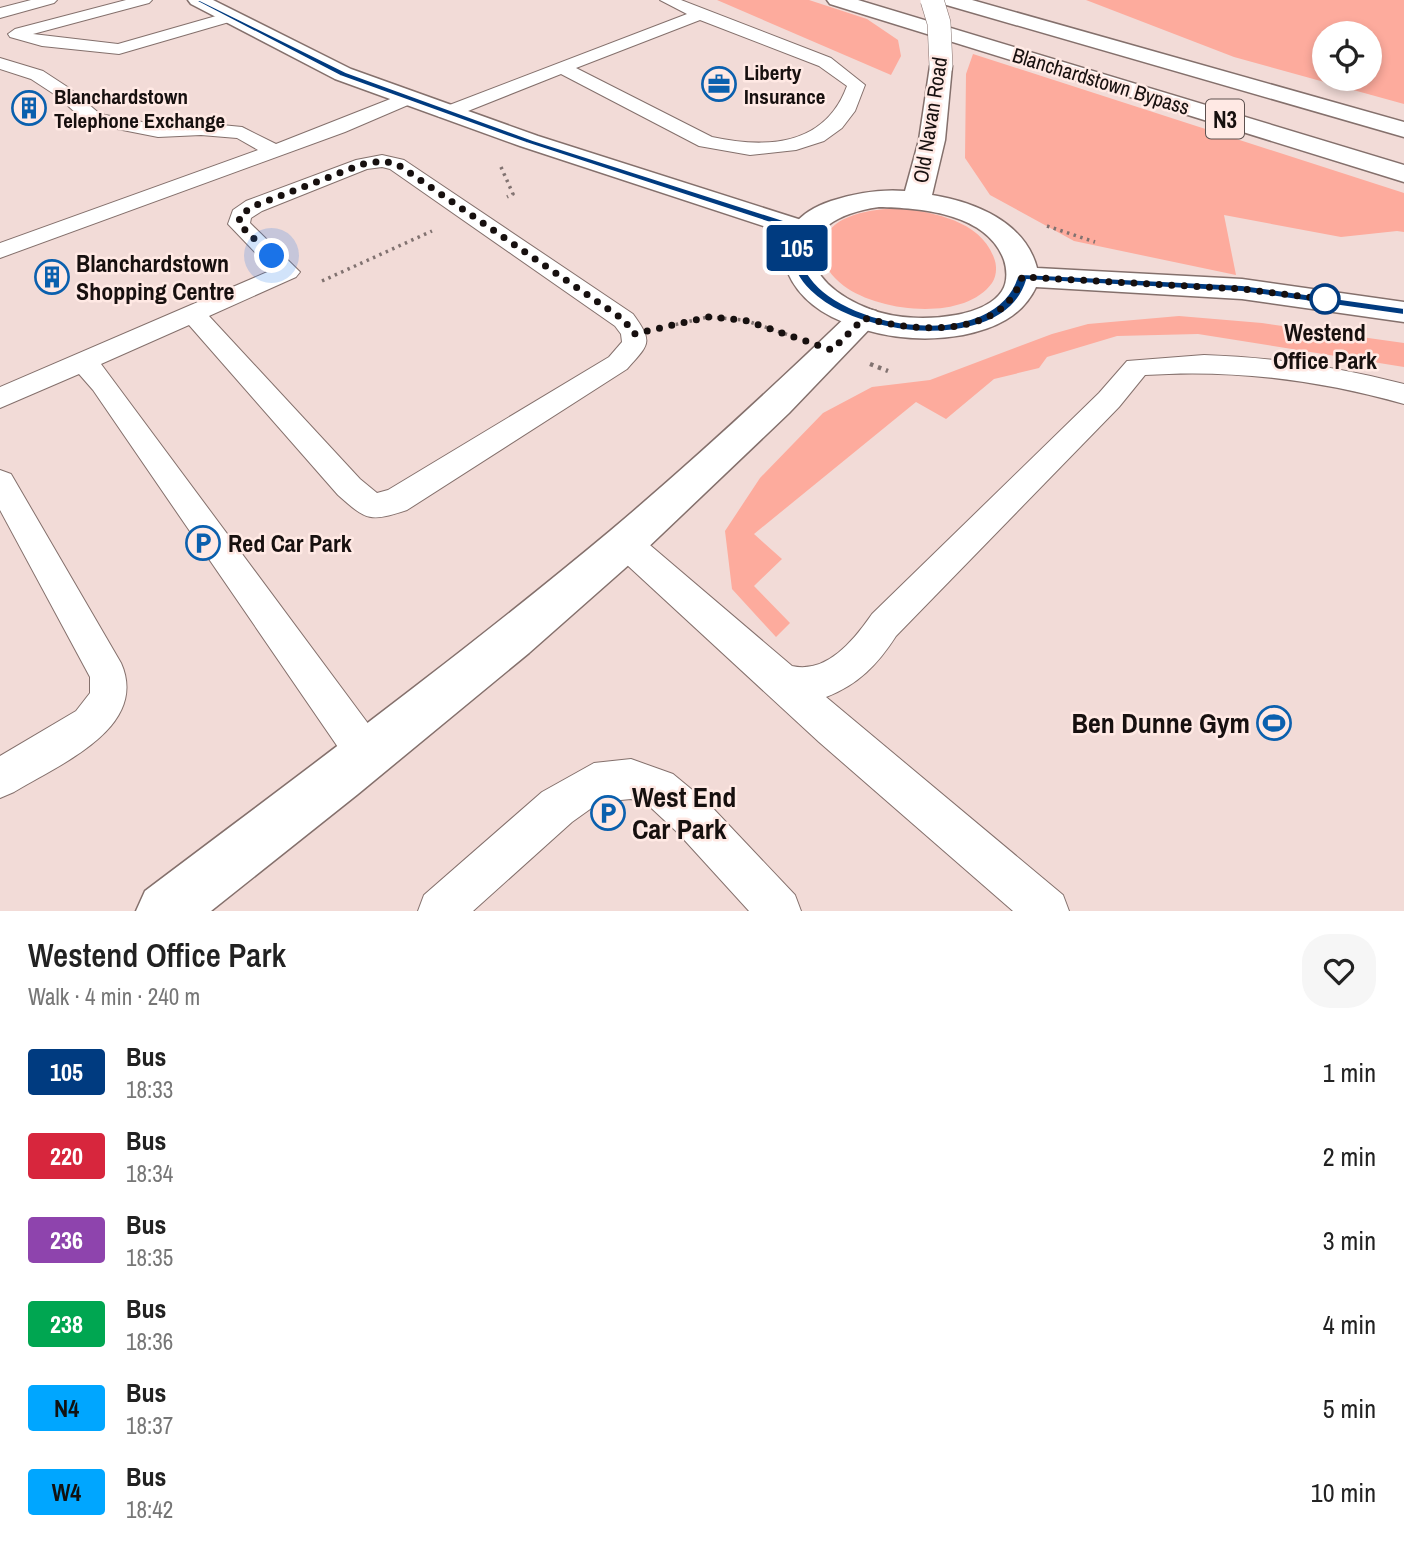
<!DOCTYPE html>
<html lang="en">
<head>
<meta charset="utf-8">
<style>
	body { margin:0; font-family:"Archivo Narrow",sans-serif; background:#f6f6f6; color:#222; height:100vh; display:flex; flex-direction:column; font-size:26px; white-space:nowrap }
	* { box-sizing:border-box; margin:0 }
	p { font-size:23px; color:#767676 }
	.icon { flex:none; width:38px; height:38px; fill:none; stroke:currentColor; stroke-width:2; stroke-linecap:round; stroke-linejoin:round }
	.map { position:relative; height:911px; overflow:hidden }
	.panel { display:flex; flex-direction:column; background:#fff; flex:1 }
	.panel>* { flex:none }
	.badge { padding:0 14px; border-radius:5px; font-size:24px; line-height:46px }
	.tools { position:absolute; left:1312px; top:21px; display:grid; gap:14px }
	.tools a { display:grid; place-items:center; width:70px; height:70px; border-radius:50%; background:#fff; box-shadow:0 4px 10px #0003; font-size:35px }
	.you { position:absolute; width:35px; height:35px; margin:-18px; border:5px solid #fff; border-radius:50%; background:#1a73e8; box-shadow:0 0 0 10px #1a73e833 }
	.map>.badge { position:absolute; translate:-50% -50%; box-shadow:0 0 0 4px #fff }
	.round { display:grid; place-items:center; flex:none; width:74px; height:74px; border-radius:28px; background:#f6f6f6 }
	.overview { display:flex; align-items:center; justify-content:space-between; height:119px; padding:0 28px }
	h1 { font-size:33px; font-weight:600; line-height:52px }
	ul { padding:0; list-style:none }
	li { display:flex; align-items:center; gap:21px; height:84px; padding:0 28px }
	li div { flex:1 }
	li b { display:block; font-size:26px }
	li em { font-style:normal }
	li .badge { min-width:77px; font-weight:700; text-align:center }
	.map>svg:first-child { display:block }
	.green { fill:#fdab9d; fill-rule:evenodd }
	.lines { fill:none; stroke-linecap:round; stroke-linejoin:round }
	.lane-casing { stroke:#84706c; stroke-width:2 }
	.street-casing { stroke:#84706c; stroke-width:3 }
	.secondary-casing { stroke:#84706c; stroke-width:3 }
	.highway-casing { stroke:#84706c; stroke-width:3 }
	.path-far1 { stroke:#817270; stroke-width:3.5; stroke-dasharray:2.5 4.5; stroke-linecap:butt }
	.path { stroke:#817270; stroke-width:4.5; stroke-dasharray:3.5 5; stroke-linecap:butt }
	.lane { fill:#fff; fill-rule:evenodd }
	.street { fill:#fff; fill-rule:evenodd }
	.secondary { fill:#fff; fill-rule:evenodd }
	.highway { fill:#fff; fill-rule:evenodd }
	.secondary-bridge-casing { stroke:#84706c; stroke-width:24; stroke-linecap:butt }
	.secondary-bridge { stroke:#fff; stroke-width:23 }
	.line { fill:#003b80; stroke:#fff; stroke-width:2 }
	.walk { stroke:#17100f; stroke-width:7; stroke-dasharray:0 12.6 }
	.stop-dot { fill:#fff; stroke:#003b80; stroke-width:3.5 }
	.labels { text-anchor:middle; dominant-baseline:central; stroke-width:5; stroke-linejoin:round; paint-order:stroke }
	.far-poi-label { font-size:21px; font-weight:bold; fill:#17100f; stroke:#ffe9e4; text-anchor:start }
	.far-street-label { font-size:21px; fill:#17100f; stroke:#ffe9e4 }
	.shield { fill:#ffe9e4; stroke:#5d514f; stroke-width:2 }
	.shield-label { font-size:23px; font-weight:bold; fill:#17100f }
	.poi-label { font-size:24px; font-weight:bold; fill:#17100f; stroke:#ffe9e4; text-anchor:start }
	.stop-label { font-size:24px; font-weight:bold; fill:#17100f; stroke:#ffe9e4 }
	.near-poi-label { font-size:28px; font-weight:bold; fill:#17100f; stroke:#ffe9e4; text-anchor:end }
</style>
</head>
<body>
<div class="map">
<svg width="1404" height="911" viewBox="0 0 1404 911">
	<rect width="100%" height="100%" fill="#f2dbd7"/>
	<g class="green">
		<polygon points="717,0 809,0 867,19 898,40 901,56 891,75"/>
		<path d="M1086,0H1404V104L1234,57ZM1325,33H1370V79H1325Z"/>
		<polygon points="973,54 1404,193 1404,232 1397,231 1341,237 1224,215 1236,275 1074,241 990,195 965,158 966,74"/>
		<path d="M901,208C935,213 981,221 994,258C997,265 997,276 992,283C964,322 879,312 844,286C813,263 814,228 854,215C869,210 884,209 901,208Z"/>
		<polygon points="1179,316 1262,323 1404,343 1404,367 1198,334 1117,336 1047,357 1039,368 994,379 946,419 916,402 754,534 782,559 754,586 790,623 776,637 732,589 725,531 760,478 823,413 872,387 930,380 1052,334 1088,324"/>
	</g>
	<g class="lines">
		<g class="lane-casing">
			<g id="lane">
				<polygon points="31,0 57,0 54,3 0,18 0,8"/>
				<polygon points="126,0 152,0 149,3 33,34 118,44 230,12 238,17 236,20 119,54 42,46 10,37 8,34 15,29"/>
				<path d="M660,0H681L831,58L865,85L855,111L842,128L824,141L796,150L750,155L699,146L561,74L453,117H439L437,113L439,109L687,14ZM700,20L819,66L847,86C825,146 767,149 712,137L576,68Z"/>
				<polygon points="0,58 43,71 69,88 100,114 158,125 201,123 242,127 276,144 403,94 409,93 418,98 415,102 345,132 0,258 0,243 258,150 237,138 201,135 158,137 87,123 57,96 31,79 0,69"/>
				<path d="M382,155L404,160L633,314C654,343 649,344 627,369L407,510C370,522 367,521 338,495L189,325L101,364L381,741L387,755L381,769L367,774L353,769L93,390L79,374L0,408V387L272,270L228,224L233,210L246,201L356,160ZM382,167L390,169L615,326L621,334L622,342L609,357L388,490L377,493L360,479L209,316L296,277L300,272L250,223L251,218L262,211L367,169Z"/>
				<path d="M1204,355C1273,357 1338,367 1404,384V404C1319,380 1233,369 1145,375L1119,407L896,636C878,664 858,685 826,697L1063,895L1069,911H1013L819,742L613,552L609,543L613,534L625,530L637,534L792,666C827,674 854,640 872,614L1099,393L1127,361Z"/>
				<path d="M0,470L11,474L121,663C150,728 58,765 14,792L0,798V756L76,711L90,693V677L0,510Z"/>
				<polygon points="631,759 673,774 708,803 795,895 801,911 749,911 678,833 647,804 631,799 600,802 572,822 473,911 418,911 424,895 542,792 594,763"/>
			</g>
		</g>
		<g class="street-casing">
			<g id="street">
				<polygon points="188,0 213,0 351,69 538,136 814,224 819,230 814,236 804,239 794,236 520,146 335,79 191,4"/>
				<path d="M864,308L876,311L880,318L789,413L640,555L529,653L358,794L211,911H136L145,891C301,773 459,657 610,531C693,461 774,386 852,311Z"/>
			</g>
		</g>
		<g class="secondary-casing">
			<path id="secondary" d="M941,59L949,61L952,66L945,140L932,195C975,202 1025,222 1037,268L1242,279L1404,302V322L1242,299L1036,287C1022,317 993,329 963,335C919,343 872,337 832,317C775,288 762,224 831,201C856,193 880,189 905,191L919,140L930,66L933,61ZM879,207C921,208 987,213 1004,260C1007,269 1008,282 1002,291C993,305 972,312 956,315C929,320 897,319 872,310C794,281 789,220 879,207Z"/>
		</g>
		<g class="highway-casing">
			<g id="highway">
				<polygon points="827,0 858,0 1404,165 1404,182 830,4"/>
				<polygon points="940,0 972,0 1404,122 1404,137 943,4"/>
			</g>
		</g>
		<g class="path-far1">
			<polyline points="501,167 513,194 507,197"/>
			<polyline points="1047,226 1095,242"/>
			<polyline points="322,281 432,231"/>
			<polyline points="669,326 708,317 744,320 789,335"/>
		</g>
		<polyline class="path" points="870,364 888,371"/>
		<use href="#lane" class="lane"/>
		<use href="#street" class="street"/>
		<use href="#secondary" class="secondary"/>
		<use href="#highway" class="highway"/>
		<g class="secondary-bridge-casing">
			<polyline id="secondary-bridge" points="932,0 939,23 941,66"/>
		</g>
		<use href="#secondary-bridge" class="secondary-bridge"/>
	</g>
	<path class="line" d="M194,0H200L346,72L533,140L808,228C808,234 805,236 803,243C800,254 804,269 811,278C849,330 994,350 1017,277L1022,274L1242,285L1404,308V315L1242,292L1027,280C998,378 752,322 798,232L526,143L340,76Z"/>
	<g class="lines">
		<path class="walk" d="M272,256L239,224L240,215L254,206L363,164L382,161L397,164L624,320L634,334L708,317L744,320L832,350L864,318C915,332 1003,340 1022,277L1242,289L1325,299"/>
	</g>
	<defs>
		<g id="office-ring" transform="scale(1.75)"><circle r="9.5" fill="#ffe9e4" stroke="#0b60ae" stroke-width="1.5"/><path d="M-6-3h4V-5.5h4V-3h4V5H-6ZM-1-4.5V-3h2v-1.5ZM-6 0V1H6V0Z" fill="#0b60ae"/></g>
		<g id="building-ring" transform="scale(1.75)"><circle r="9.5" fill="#ffe9e4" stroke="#0b60ae" stroke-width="1.5"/><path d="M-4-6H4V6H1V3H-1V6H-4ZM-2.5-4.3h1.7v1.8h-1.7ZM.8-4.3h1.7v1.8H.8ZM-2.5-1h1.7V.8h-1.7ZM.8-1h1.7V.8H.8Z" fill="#0b60ae"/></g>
		<g id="parking-ring" transform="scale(1.75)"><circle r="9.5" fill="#ffe9e4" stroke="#0b60ae" stroke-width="1.5"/><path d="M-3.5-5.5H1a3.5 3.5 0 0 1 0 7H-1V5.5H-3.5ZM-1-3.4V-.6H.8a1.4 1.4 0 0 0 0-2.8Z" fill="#0b60ae"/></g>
		<g id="stadium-ring" transform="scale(1.75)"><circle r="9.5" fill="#ffe9e4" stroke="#0b60ae" stroke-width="1.5"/><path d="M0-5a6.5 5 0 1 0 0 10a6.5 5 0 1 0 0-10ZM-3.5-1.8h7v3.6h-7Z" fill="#0b60ae"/></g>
	</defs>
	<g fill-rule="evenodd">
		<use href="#office-ring" x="719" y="84"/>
		<use href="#building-ring" x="29" y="108"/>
		<use href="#building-ring" x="52" y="277"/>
		<use href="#parking-ring" x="203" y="543"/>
		<use href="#stadium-ring" x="1274" y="723"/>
		<use href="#parking-ring" x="608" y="813"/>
	</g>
	<circle class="stop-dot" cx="1325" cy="299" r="14"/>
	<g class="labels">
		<g class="far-poi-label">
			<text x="744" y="72">Liberty<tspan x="744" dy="24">Insurance</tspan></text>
			<text x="54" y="96">Blanchardstown<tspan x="54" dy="24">Telephone Exchange</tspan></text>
		</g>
		<g class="far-street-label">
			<text transform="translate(1101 81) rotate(17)">Blanchardstown Bypass</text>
			<text transform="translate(930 120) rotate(-81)">Old Navan Road</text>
		</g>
		<rect class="shield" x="1206" y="99.5" width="38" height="39" rx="5"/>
		<g class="shield-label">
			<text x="1225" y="119">N3</text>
		</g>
		<g class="poi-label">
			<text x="76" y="263">Blanchardstown<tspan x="76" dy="28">Shopping Centre</tspan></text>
			<text x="228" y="543">Red Car Park</text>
		</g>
		<g class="stop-label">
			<text x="1325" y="332">Westend<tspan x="1325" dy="28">Office Park</tspan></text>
		</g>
		<g class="near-poi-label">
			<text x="1250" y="723">Ben Dunne Gym</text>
			<text x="632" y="797" text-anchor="start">West End<tspan x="632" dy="32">Car Park</tspan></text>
		</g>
	</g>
</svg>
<div class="tools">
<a><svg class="icon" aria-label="locate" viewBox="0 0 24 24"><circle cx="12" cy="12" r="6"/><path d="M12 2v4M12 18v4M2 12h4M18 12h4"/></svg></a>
</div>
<div class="you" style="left:272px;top:256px"></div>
<b class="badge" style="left:797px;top:248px;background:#003b80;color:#fff">105</b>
</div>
<section class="panel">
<div class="overview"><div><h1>Westend Office Park</h1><p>Walk · 4 min · 240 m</p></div><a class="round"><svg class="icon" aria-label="heart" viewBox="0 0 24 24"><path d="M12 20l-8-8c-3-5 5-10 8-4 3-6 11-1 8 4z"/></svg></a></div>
<ul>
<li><span class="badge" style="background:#003b80;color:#fff">105</span><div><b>Bus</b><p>18:33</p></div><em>1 min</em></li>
<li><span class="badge" style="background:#d7263d;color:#fff">220</span><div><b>Bus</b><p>18:34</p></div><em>2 min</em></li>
<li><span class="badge" style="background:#8e44ad;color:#fff">236</span><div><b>Bus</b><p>18:35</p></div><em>3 min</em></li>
<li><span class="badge" style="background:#00a651;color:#fff">238</span><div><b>Bus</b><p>18:36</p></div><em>4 min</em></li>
<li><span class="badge" style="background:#00a6ff;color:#111">N4</span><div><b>Bus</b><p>18:37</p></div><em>5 min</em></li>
<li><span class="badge" style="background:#00a6ff;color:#111">W4</span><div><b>Bus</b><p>18:42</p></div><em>10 min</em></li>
</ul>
</section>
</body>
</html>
